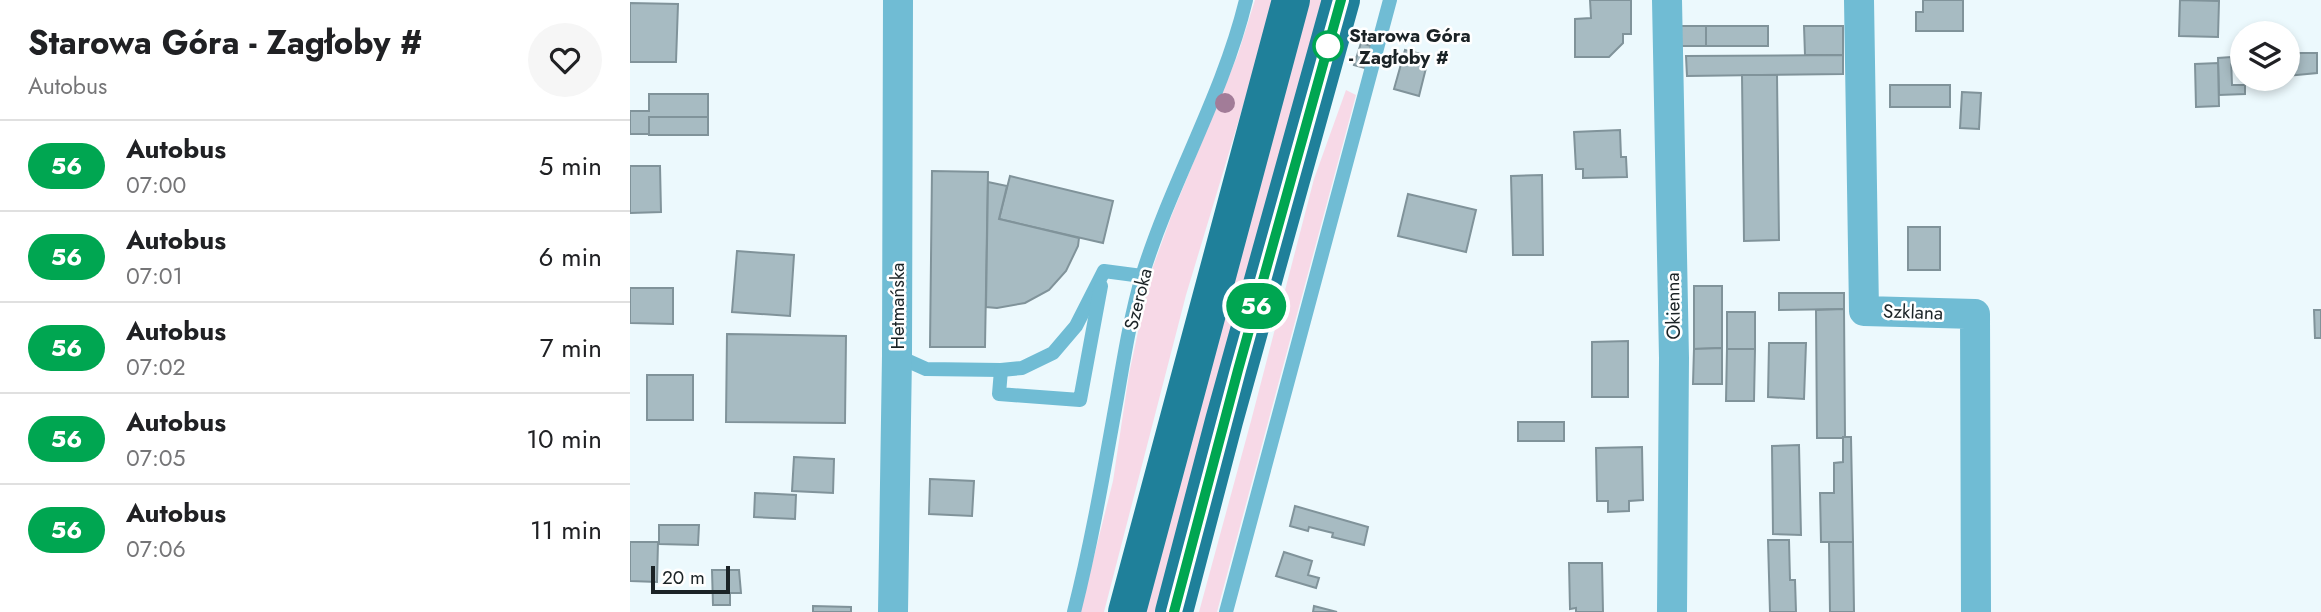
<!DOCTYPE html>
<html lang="pl">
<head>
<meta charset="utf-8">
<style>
	body { margin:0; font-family:Jost,sans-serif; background:#f6f6f6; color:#202124; height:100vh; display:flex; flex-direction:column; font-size:26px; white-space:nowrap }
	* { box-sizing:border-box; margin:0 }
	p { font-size:23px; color:#757577 }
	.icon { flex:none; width:38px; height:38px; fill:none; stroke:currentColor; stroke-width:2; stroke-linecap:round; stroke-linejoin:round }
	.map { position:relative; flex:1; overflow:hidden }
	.side { display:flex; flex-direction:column; background:#fff; width:630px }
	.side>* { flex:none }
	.badge { padding:0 14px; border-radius:23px; font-size:24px; line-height:46px }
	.buttons { position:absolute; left:1600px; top:21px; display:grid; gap:14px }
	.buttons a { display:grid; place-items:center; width:70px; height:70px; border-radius:50%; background:#fff; box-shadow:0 4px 10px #0003; font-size:35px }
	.scale { position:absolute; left:21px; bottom:18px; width:79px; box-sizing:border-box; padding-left:7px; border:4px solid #1b2326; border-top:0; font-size:19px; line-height:24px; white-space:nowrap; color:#1b2326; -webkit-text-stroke:5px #fff; paint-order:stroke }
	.map>.badge { position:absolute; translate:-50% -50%; box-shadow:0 0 0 4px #fff }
	.round { display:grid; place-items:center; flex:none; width:74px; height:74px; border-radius:37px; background:#f6f6f6 }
	.head { display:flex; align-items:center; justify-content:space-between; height:119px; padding:0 28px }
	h1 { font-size:33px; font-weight:700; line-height:52px }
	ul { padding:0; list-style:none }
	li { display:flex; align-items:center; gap:21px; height:91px; padding:0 28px; border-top:2px solid #e0e0e0 }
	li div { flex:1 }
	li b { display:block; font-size:26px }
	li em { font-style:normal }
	li .badge { min-width:77px; font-weight:700; text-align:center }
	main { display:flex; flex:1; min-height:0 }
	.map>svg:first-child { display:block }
	.green { fill:#f7d9e7 }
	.building { fill:#a7bbc2; stroke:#80939a; stroke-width:2 }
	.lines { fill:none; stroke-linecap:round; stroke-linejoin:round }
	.lane { stroke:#70bcd4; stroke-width:14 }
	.street { stroke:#70bcd4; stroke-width:30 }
	.primary { stroke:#1f809a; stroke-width:38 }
	.tree { fill:#a27c98 }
	.line-casing { stroke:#fff; stroke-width:16 }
	.line { stroke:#00a651; stroke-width:10 }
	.stop-dot { fill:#fff; stroke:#00a651; stroke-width:3.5 }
	.labels { text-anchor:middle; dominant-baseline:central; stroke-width:5; stroke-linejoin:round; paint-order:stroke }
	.stop-label { font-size:19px; font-weight:bold; fill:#1b2326; stroke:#fff; text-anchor:start }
	.street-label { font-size:19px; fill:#1b2326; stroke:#fff }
</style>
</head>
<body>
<main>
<section class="side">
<div class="head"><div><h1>Starowa Góra - Zagłoby #</h1><p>Autobus</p></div><a class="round"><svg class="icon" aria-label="heart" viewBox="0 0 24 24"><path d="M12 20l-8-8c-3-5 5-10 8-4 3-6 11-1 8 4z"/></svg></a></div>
<ul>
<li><span class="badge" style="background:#00a651;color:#fff">56</span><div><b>Autobus</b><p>07:00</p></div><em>5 min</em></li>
<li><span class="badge" style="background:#00a651;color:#fff">56</span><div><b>Autobus</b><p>07:01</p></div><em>6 min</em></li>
<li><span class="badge" style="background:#00a651;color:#fff">56</span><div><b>Autobus</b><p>07:02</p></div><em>7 min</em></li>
<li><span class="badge" style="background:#00a651;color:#fff">56</span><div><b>Autobus</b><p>07:05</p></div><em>10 min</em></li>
<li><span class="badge" style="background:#00a651;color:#fff">56</span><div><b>Autobus</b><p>07:06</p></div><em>11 min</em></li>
</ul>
</section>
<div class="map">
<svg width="1691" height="612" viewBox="0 0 1691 612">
	<rect width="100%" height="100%" fill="#ecf9fd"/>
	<g class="green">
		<polygon points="625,0 645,0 556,295 474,612 450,612 483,481 499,374 520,275 541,217 608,54"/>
		<polygon points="679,0 694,0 526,612 516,612"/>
		<polygon points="716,90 726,95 587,612 569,612 621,421 684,179"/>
	</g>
	<g class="building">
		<polygon points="960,0 1001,0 1001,34 993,34 993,43 979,57 945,57 945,19 961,18"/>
		<polygon points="1293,0 1333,0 1333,31 1286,31 1286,12 1293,12"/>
		<polygon points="1550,0 1589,1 1588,37 1549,36"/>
		<polygon points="0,3 48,4 46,62 0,62"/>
		<rect x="1048" y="26" width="28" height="20"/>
		<rect x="1076" y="26" width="62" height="20"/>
		<polygon points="1174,26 1213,26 1213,55 1175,55"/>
		<polygon points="731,43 741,46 735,68 724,65"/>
		<polygon points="775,50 799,56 789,96 764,89"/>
		<polygon points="1657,53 1687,53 1687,73 1657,76"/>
		<polygon points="1213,55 1213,74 1057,76 1056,56"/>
		<polygon points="1601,57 1602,85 1615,85 1615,94 1589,95 1588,58"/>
		<polygon points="1588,63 1589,106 1566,107 1565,64"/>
		<polygon points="1112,75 1147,75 1149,240 1114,241"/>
		<rect x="1260" y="85" width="60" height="22"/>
		<polygon points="1332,92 1351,93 1349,129 1330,128"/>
		<polygon points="19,94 78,94 78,117 19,117 19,134 0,134 0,111 19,111"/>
		<rect x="19" y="117" width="59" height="18"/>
		<polygon points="990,130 991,157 996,157 997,177 953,178 953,169 946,169 944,132"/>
		<polygon points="0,166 30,166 31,212 0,213"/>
		<polygon points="302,171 358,172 355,347 300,347"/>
		<polygon points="912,175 913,255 883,255 881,176"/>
		<polygon points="380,176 483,201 473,243 369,219"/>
		<polygon points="358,182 377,186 369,219 449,238 448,246 436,271 419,290 395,303 367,308 356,307"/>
		<polygon points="778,194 846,210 836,252 768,236"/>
		<rect x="1278" y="227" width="32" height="43"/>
		<polygon points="107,251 164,255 160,316 102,312"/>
		<polygon points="1064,286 1092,286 1092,348 1064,349"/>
		<polygon points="0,288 43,288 43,324 0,323"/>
		<polygon points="1149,293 1214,293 1214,309 1149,310"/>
		<polygon points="1214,309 1215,438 1187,438 1186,310"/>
		<polygon points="1684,310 1691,310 1691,338 1685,338"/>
		<rect x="1097" y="312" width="28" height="37"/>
		<polygon points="97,334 216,336 215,423 96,422"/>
		<polygon points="998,341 998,397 962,397 962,342"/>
		<polygon points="1139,343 1176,343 1174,399 1138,397"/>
		<polygon points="1092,348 1092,384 1063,384 1064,349"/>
		<polygon points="1097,349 1125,349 1124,401 1096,401"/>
		<rect x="17" y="375" width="46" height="45"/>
		<rect x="888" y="422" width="46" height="19"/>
		<polygon points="1213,437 1221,437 1223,542 1191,542 1190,493 1204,493 1204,463 1213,462"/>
		<polygon points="1169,445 1171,535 1143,534 1142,446"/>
		<polygon points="1012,447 1013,500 999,501 999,511 978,512 978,501 967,501 966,448"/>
		<polygon points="164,457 204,459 203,493 162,491"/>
		<polygon points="300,479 344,481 342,516 299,514"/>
		<polygon points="125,493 166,495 165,519 124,517"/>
		<polygon points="665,506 738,527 734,545 702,537 703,533 679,527 678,531 660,526"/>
		<polygon points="29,525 69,525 68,545 29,544"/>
		<polygon points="1138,540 1159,540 1160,580 1165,580 1166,612 1140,612"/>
		<polygon points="0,542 28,542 27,582 0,581"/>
		<polygon points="1199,542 1223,542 1224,612 1200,612"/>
		<polygon points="654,552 682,561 678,575 689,578 686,588 646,576"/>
		<polygon points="939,563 972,563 973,612 946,612 946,608 940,609"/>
		<polygon points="82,570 109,570 111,593 100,593 100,605 83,605"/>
		<polygon points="183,606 221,607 221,612 183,612"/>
		<polygon points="684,606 707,612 683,612"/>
	</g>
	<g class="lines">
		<g class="lane">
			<polyline points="267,356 296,369 371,370 392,368 423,353 446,326 474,271 512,276"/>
			<polyline points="371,370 369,394 450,400 471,286"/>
			<path d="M444,612C462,541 474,470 487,398C494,357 501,314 513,273C542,180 593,95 616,0"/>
			<polyline points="596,612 760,0"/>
		</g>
		<g class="street">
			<polyline points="1037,0 1044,358 1042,612"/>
			<polyline points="1229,0 1234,311 1345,314 1346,612"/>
			<polyline points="263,612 267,356 268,0"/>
		</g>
		<g class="primary">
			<polyline points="497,612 661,0"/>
			<polyline points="544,612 594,421 711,0"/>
		</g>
	</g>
	<circle class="tree" cx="595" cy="103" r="10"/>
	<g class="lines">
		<g class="line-casing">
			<polyline id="line" points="544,612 608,370 711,0"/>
		</g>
		<use href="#line" class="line"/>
	</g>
	<circle class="stop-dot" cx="698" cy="46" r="14"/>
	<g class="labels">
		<g class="stop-label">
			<text x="719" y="35">Starowa Góra<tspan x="719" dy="22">- Zagłoby #</tspan></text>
		</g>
		<g class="street-label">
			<text transform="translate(508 299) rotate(-76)">Szeroka</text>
			<text transform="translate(267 306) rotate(-90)">Hetmańska</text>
			<text transform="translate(1043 306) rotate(-91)">Okienna</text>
			<text transform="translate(1283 312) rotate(2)">Szklana</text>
		</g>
	</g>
</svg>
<div class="buttons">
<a><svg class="icon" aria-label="layers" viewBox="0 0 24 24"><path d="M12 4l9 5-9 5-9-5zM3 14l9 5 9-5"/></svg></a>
</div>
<div class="scale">20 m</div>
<b class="badge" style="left:626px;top:306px;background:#00a651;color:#fff">56</b>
</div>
</main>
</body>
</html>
